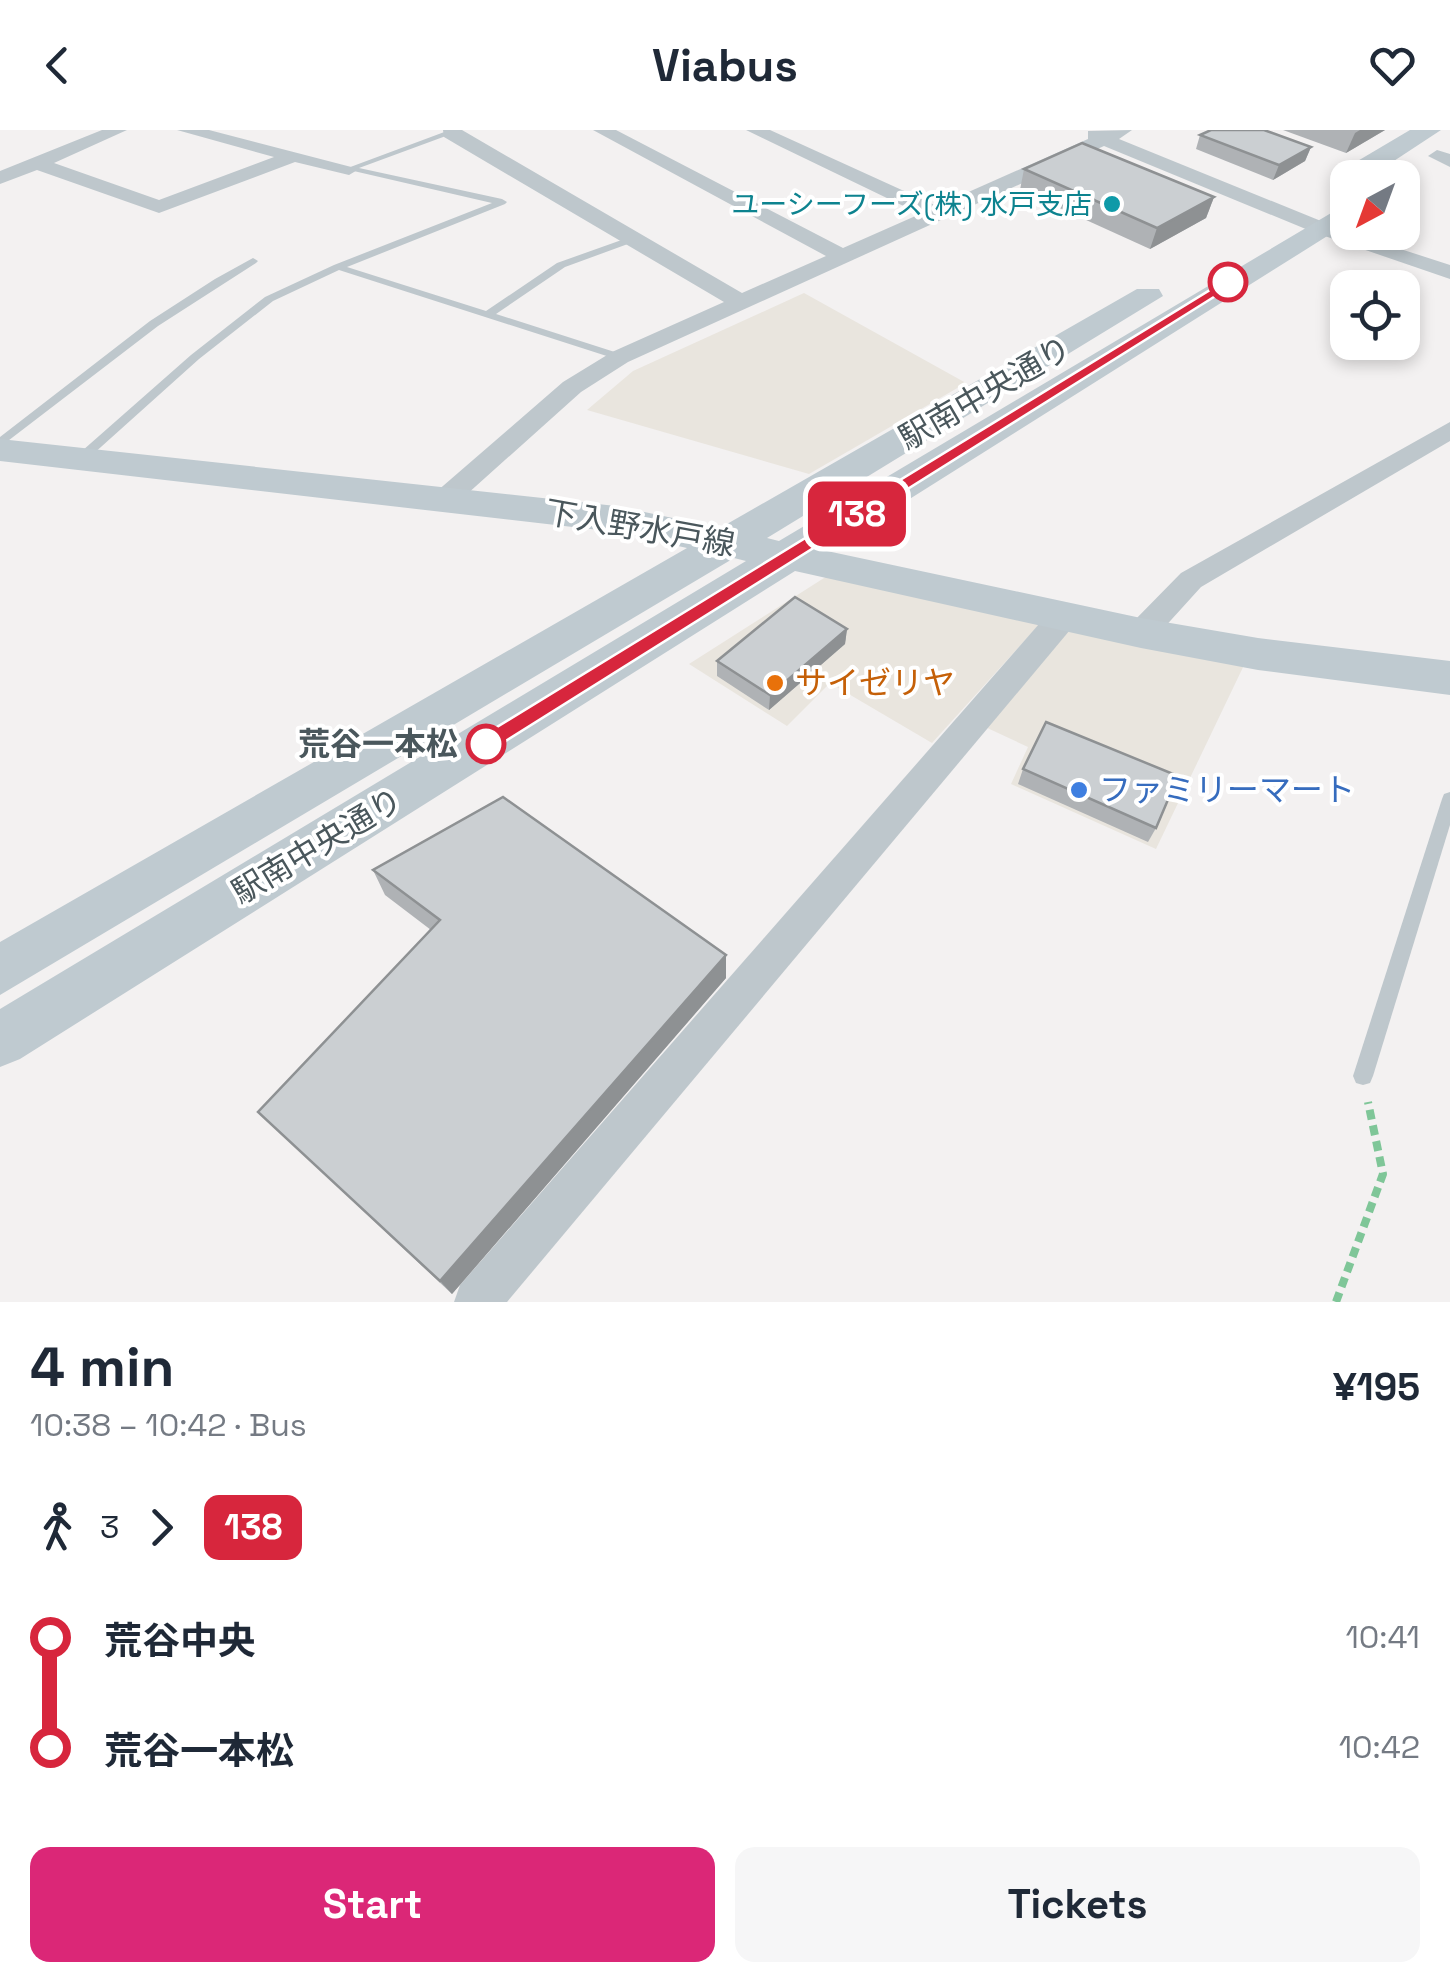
<!DOCTYPE html>
<html lang="en">
<head>
<meta charset="utf-8">
<style>
	body { margin:0; font-family:"Space Grotesk","Noto Sans JP",sans-serif; background:#f6f6f7; color:#1f2937; height:100vh; display:flex; flex-direction:column; font-size:38px; white-space:nowrap }
	* { box-sizing:border-box; margin:0 }
	p { font-size:32px; color:#747a83 }
	.icon { flex:none; width:55px; height:55px; fill:none; stroke:currentColor; stroke-width:2; stroke-linecap:round; stroke-linejoin:round }
	.map { position:relative; height:1172px; overflow:hidden }
	.side { display:flex; flex-direction:column; background:#fff; flex:1 }
	.side>* { flex:none }
	.badge { padding:0 20px; border-radius:15px; font-size:35px; line-height:65px }
	.needle { width:65px; rotate:221deg }
	.controls { position:absolute; left:1330px; top:30px; display:grid; gap:20px }
	.controls a { display:grid; place-items:center; width:90px; height:90px; border-radius:20px; background:#fff; box-shadow:0 5px 15px #0003; font-size:50px }
	.map>.badge { position:absolute; translate:-50% -50%; box-shadow:0 0 0 5px #fff }
	.legs { display:flex; align-items:center; gap:15px; height:110px; padding:0 30px; font-size:32px }
	.legs p { margin-inline-start:auto }
	.overview { display:flex; align-items:center; justify-content:space-between; height:170px; padding:0 30px }
	h1 { font-size:55px; font-weight:700; line-height:75px }
	.cta { display:flex; gap:20px; margin-top:auto; padding:20px 30px }
	.cta a { flex:1; height:115px; border-radius:20px; background:#db2777; color:#fff; font-size:40px; font-weight:700; line-height:115px; text-align:center }
	.cta a+a { background:#f6f6f7; color:#1f2937 }
	ul { padding:0 30px; list-style:none }
	li { display:flex; align-items:center; gap:35px; height:110px; font-size:38px }
	li i { display:grid; place-items:center; width:15px; height:100%; margin:0 12px; background:currentColor }
	li i::after { content:''; width:25px; height:25px; margin:-12px; border:8px solid; border-radius:50%; background:#fff }
	li p { margin-inline-start:auto }
	li:first-child i { background:linear-gradient(#0000 50%,currentColor 0) }
	li:last-child i { background:linear-gradient(currentColor 50%,#0000 0) }
	header { display:flex; justify-content:space-between; align-items:center; height:130px; padding:0 30px; background:#fff; font-size:45px; font-weight:700 }
	.map>svg:first-child { display:block }
	.commercial { fill:#e9e5de }
	.lines { fill:none; stroke-linecap:round; stroke-linejoin:round }
	.path { stroke:#7fc698; stroke-width:8; stroke-dasharray:10 6; stroke-linecap:butt }
	.lane { fill:#bec7cc; fill-rule:evenodd }
	.street { fill:#bec7cc; fill-rule:evenodd }
	.secondary { fill:#bfcad0; fill-rule:evenodd }
	.wall { fill:#afb2b5 }
	.shaded-wall { fill:#8e9193 }
	.building { fill:#cbcfd2; stroke:#8e9193; stroke-width:2.5 }
	.line-1 { fill:#d7263d; stroke:#fff; stroke-width:2.5 }
	.culture-dot { fill:#0f9aa8; stroke:#fff; stroke-width:4 }
	.stop-1-dot { fill:#fff; stroke:#d7263d; stroke-width:5 }
	.food-dot { fill:#e8710a; stroke:#fff; stroke-width:4 }
	.shop-dot { fill:#3f7fe0; stroke:#fff; stroke-width:4 }
	.labels { text-anchor:middle; dominant-baseline:central; stroke-width:8; stroke-linejoin:round; paint-order:stroke }
	.far-culture-label { font-size:28px; fill:#0d838f; stroke:#fff; text-anchor:end }
	.street-label { font-size:32px; fill:#4a575c; stroke:#fff }
	.food-label { font-size:32px; fill:#c56008; stroke:#fff; text-anchor:start }
	.stop-label { font-size:32px; font-weight:bold; fill:#4a575c; stroke:#fff; text-anchor:end }
	.shop-label { font-size:32px; fill:#366cbe; stroke:#fff; text-anchor:start }
</style>
</head>
<body>
<header><svg class="icon" aria-label="back" viewBox="0 0 24 24"><path d="M15 5l-7 7 7 7"/></svg>Viabus<svg class="icon" aria-label="heart" viewBox="0 0 24 24"><path d="M12 20l-8-8c-3-5 5-10 8-4 3-6 11-1 8 4z"/></svg></header>
<div class="map">
<svg width="1450" height="1172" viewBox="0 0 1450 1172">
	<rect width="100%" height="100%" fill="#f3f1f1"/>
	<g class="commercial">
		<polygon points="804,163 966,253 809,344 587,280 633,241"/>
		<polygon points="835,441 1046,487 932,613 830,553 787,596 689,534"/>
		<polygon points="1068,493 1246,531 1156,719 1011,654 1028,617 983,596"/>
	</g>
	<g class="lines">
		<polyline class="path" points="1336,1172 1383,1044 1368,972"/>
		<g class="lane">
			<polygon points="447,1 454,3 359,38 502,69 507,72 505,74 347,137 486,181 557,133 630,107 636,107 636,111 565,137 496,184 624,225 624,229 616,229 339,140 273,171 199,229 82,334 74,334 74,328 191,225 265,167 334,135 492,73 345,39"/>
			<polygon points="253,128 258,131 256,133 158,196 0,317 0,307 150,191 215,149"/>
			<polygon points="1450,662 1450,695 1373,946 1370,953 1363,955 1356,953 1353,946 1442,669 1444,664"/>
		</g>
		<g class="street">
			<polygon points="102,0 127,0 54,33 159,70 274,27 177,0 209,0 359,39 349,45 295,32 159,83 37,40 0,54 0,41"/>
			<polygon points="443,0 462,0 742,163 826,126 593,0 616,0 843,118 920,84 746,0 770,0 937,76 1088,9 1088,1 1132,0 1119,9 1348,102 1450,135 1450,149 1313,102 1104,16 628,232 581,262 456,374 446,377 432,368 436,362 563,252 612,222 724,172 444,7"/>
			<polygon points="1437,20 1450,24 1450,37 1428,26"/>
			<polygon points="1450,292 1450,311 1201,457 1152,511 1130,511 1126,503 1130,495 1181,443"/>
			<polygon points="1064,475 1075,478 1079,486 1075,494 507,1172 454,1172 460,1155 1053,478"/>
		</g>
		<g class="secondary">
			<polygon points="1410,0 1441,0 1368,48 1348,48 1348,56 1339,54 1335,48 1339,42"/>
			<polygon points="1348,73 1348,93 827,421 1141,488 1258,508 1450,531 1450,565 1258,540 1141,518 795,441 20,929 0,937 0,879 746,431 734,428 0,865 0,812 687,418 616,402 0,331 0,309 616,376 720,398 1137,159 1159,159 1163,166 767,408 779,411"/>
		</g>
	</g>
	<g class="wall">
		<polygon points="1283,0 1385,0 1346,23"/>
		<polygon points="1200,5 1311,17 1305,31 1273,50 1196,19"/>
		<polygon points="1024,39 1214,67 1206,88 1150,119 1020,60"/>
		<polygon points="847,499 845,514 769,580 717,546 717,531"/>
		<polygon points="1023,639 1156,698 1148,712 1018,654"/>
		<polygon points="373,740 726,825 726,848 452,1164 258,982 431,800 385,765"/>
	</g>
	<g class="shaded-wall">
		<polygon points="1360,0 1385,0 1346,23 1355,3"/>
		<polygon points="1311,17 1305,31 1273,50 1279,35"/>
		<polygon points="1214,67 1206,88 1150,119 1157,98"/>
		<polygon points="847,499 845,514 769,580 770,565"/>
		<polygon points="726,825 726,848 452,1164 440,1151"/>
	</g>
	<g class="building">
		<polygon points="1211,0 1264,0 1311,17 1279,35 1200,5"/>
		<polygon points="1082,13 1214,67 1157,98 1024,39"/>
		<polygon points="795,467 847,499 770,565 717,531"/>
		<polygon points="1046,592 1178,646 1156,698 1023,639"/>
		<polygon points="503,667 726,825 440,1151 258,982 440,790 373,740"/>
	</g>
	<polygon class="line-1" points="1228,149 1233,155 493,619 479,619 479,608"/>
	<circle class="culture-dot" cx="1112" cy="74" r="10"/>
	<g class="stop-1-dot">
		<circle cx="1228" cy="152" r="18"/>
		<circle cx="486" cy="614" r="18"/>
	</g>
	<circle class="food-dot" cx="775" cy="553" r="10"/>
	<circle class="shop-dot" cx="1079" cy="660" r="10"/>
	<g class="labels">
		<g class="far-culture-label">
			<text x="1092" y="74">ユーシーフーズ(株) 水戸支店</text>
		</g>
		<g class="street-label">
			<text transform="translate(985 263) rotate(-30)">駅南中央通り</text>
			<text transform="translate(640 398) rotate(10)">下入野水戸線</text>
			<text transform="translate(317 716) rotate(-31)">駅南中央通り</text>
		</g>
		<g class="food-label">
			<text x="795" y="553">サイゼリヤ</text>
		</g>
		<g class="stop-label">
			<text x="458" y="614">荒谷一本松</text>
		</g>
		<g class="shop-label">
			<text x="1099" y="660">ファミリーマート</text>
		</g>
	</g>
</svg>
<div class="controls">
<a><svg class="needle" viewBox="-14 -14 28 28"><path d="M0-13l5 13h-10z" fill="#e53935"/><path d="M0 13l5-13h-10z" fill="#747a83"/></svg></a>
<a><svg class="icon" aria-label="locate" viewBox="0 0 24 24"><circle cx="12" cy="12" r="6"/><path d="M12 2v4M12 18v4M2 12h4M18 12h4"/></svg></a>
</div>
<b class="badge" style="left:857px;top:384px;background:#d7263d;color:#fff">138</b>
</div>
<section class="side">
<div class="overview"><div><h1>4 min</h1><p>10:38 – 10:42 · Bus</p></div><b>¥195</b></div>
<div class="legs"><svg class="icon" aria-label="walk" viewBox="0 0 24 24"><circle cx="13" cy="4" r="2"/><path d="M13 8l-2 6 4 7M11 14l-3 7M7 12l3-4h3l4 4"/></svg>3<svg class="icon" aria-label="forward" viewBox="0 0 24 24"><path d="M9 5l7 7-7 7"/></svg><b class="badge" style="background:#d7263d;color:#fff">138</b></div>
<ul>
<li><i style="color:#d7263d"></i><b>荒谷中央</b><p>10:41</p></li>
<li><i style="color:#d7263d"></i><b>荒谷一本松</b><p>10:42</p></li>
</ul>
<div class="cta"><a>Start</a><a>Tickets</a></div>
</section>
</body>
</html>
